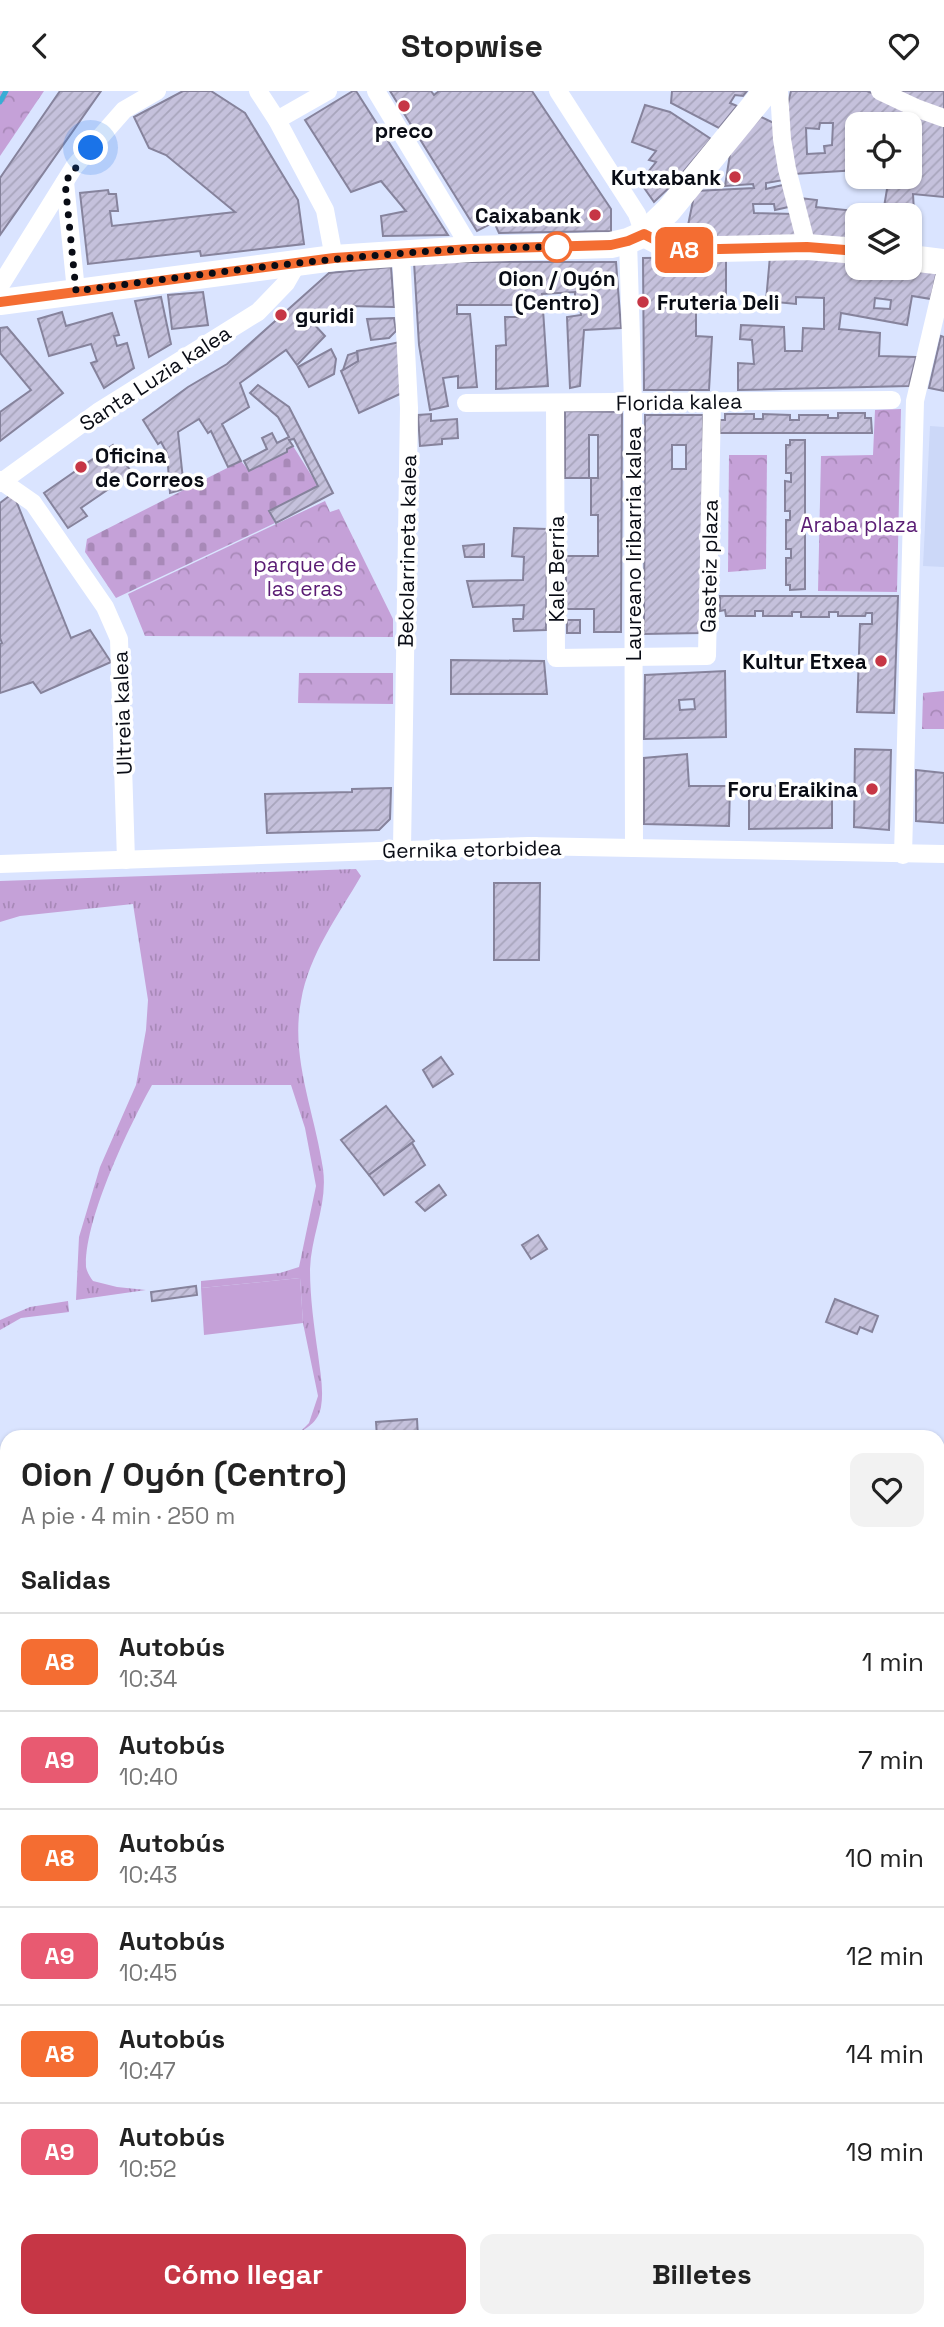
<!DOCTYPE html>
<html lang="es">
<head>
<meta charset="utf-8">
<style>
	body { margin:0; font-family:"Space Grotesk",sans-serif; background:#f2f2f2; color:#222; height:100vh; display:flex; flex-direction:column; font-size:26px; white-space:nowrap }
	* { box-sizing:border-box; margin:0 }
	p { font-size:23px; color:#767676 }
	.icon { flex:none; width:38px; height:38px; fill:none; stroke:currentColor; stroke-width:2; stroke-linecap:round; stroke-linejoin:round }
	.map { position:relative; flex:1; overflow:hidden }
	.side { position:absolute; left:0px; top:1339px; width:945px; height:898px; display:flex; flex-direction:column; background:#fff; border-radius:21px 21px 0 0; box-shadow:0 2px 5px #0004 }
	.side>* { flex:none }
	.badge { padding:0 14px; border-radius:10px; font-size:24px; line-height:46px }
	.tools { position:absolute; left:845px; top:21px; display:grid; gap:14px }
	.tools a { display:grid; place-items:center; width:77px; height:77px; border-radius:14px; background:#fff; box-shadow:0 2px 5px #0004; font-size:35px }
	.you { position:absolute; width:35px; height:35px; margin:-18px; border:5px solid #fff; border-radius:50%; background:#1a73e8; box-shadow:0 0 0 10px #1a73e833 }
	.map>.badge { position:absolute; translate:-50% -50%; box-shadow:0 0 0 4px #fff }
	h2 { padding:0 21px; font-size:26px; line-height:63px }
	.round { display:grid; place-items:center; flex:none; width:74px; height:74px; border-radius:14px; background:#f2f2f2 }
	.headline { display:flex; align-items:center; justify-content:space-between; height:119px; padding:0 21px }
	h1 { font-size:33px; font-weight:700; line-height:52px }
	.cta { display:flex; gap:14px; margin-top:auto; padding:14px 21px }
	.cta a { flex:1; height:80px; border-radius:14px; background:#c63645; color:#fff; font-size:28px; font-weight:700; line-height:80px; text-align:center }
	.cta a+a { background:#f2f2f2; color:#222 }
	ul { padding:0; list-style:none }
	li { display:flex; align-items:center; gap:21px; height:98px; padding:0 21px; border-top:2px solid #e0e0e0 }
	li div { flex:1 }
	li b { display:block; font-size:26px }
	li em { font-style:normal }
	li .badge { min-width:77px; font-weight:700; text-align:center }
	header { display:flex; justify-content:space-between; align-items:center; height:91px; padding:0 21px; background:#fff; font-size:32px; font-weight:700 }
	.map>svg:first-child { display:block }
	.built { fill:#ccd8f8 }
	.grass { fill:url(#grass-tufts) }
	.forest { fill:url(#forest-crowns) }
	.cemetery { fill:url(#cemetery-stones) }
	.garden { fill:#c5a1d8 }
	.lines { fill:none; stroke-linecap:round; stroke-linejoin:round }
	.stream { stroke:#38add5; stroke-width:5 }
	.building { fill:url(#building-hatch); stroke:#86839c; stroke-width:2; fill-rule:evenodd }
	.street { stroke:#fff; stroke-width:18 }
	.secondary { stroke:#fff; stroke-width:26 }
	.line-casing { stroke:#fff; stroke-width:16 }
	.line { stroke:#f46d32; stroke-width:10 }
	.walk { stroke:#090c15; stroke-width:7; stroke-dasharray:0 12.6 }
	.poi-dot { fill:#c63645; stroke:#fff; stroke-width:2.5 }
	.stop-dot { fill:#fff; stroke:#f46d32; stroke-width:3.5 }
	.labels { text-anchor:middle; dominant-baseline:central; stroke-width:7; stroke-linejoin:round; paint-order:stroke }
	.poi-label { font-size:21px; font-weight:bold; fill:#090c15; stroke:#fff; text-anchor:end }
	.stop-label { font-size:21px; font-weight:bold; fill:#090c15; stroke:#fff }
	.street-label { font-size:21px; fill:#090c15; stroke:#fff }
	.park-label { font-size:21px; fill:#5a1c74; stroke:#fff }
</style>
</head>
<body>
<header><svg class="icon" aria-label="back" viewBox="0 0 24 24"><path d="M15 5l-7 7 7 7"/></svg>Stopwise<svg class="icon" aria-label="heart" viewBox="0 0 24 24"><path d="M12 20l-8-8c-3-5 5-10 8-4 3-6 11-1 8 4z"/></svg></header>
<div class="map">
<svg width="944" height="2236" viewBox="0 0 944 2236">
	<defs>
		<pattern id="grass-tufts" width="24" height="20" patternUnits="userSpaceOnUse" patternTransform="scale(1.75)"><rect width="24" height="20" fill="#c5a1d8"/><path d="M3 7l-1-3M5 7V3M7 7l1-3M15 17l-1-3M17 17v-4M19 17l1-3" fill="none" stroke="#a889b8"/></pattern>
		<pattern id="forest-crowns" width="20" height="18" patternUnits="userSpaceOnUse" patternTransform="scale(1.75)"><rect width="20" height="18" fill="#c5a1d8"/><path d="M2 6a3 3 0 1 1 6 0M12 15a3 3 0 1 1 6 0" fill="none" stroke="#a889b8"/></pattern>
		<pattern id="cemetery-stones" width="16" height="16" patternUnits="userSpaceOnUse" patternTransform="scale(1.75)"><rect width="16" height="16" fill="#c5a1d8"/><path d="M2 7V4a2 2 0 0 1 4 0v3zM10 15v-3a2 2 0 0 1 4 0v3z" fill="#a889b8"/></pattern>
		<pattern id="building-hatch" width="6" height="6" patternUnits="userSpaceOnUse" patternTransform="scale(1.75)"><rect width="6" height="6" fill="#c5c1dc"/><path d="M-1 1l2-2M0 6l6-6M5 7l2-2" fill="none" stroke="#a8a5bc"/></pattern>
	</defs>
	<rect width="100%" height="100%" fill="#dae4ff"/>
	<polygon class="built" points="930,335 944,336 944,476 923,475"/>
	<g class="grass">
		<path d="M356,778L361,785C338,825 309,863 301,910C290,967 315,1022 323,1078C328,1113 311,1144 310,1178C310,1206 314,1235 318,1263C320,1280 324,1299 321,1316C318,1331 309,1335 298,1343L309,1332L318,1305L303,1232L300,1187L201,1197V1190L280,1182L299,1176L316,1095L305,1037L291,994H152C129,1035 84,1129 86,1176C87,1181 90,1186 93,1190L117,1196L146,1199L76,1209L79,1146L100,1076L136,994L146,939L148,909L133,813L20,825L0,831V790Z"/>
		<polygon points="68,1210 69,1221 21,1227 0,1239 0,1229 30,1216"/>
	</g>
	<g class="forest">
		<polygon points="0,0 44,0 0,65"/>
		<polygon points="901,318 897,501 818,500 821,365 873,364 875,319"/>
		<polygon points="729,364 767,364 766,478 728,481"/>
		<polygon points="325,410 330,421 339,418 393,528 393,546 145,545 128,503"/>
		<polygon points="299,582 393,582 393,613 298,612"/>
		<polygon points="944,600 944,638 922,638 923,602"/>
	</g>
	<polygon class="cemetery" points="293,355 318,395 270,421 275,432 116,507 85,461 87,448 241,370 249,380"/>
	<polygon class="garden" points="300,1187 303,1232 204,1244 201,1197"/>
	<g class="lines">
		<polyline class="stream" points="0,11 6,0"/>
	</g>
	<g class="building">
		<polygon points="60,0 101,0 0,144 0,87"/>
		<polygon points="183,0 211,0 245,22 298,109 304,153 201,165 200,160 88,173 80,102 108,99 109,103 116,103 118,120 110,120 112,135 235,121 166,64 149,57 134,26"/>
		<polygon points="353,0 356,0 448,144 383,145 381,125 406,120 381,90 351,101 305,29"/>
		<polygon points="390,0 431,0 434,4 439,0 532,0 611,118 611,140 499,142 494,131 477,140"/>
		<polygon points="672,0 747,0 743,5 735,4 730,12 737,15 719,37 671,12"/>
		<path d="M791,0H867L910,18L904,33L880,31V33H858V36L853,35L846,58L858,59V79L794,83L785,25ZM820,32H833L832,54L824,55L825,62L807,63L806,37L819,38Z"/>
		<polygon points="890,0 944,0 944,23"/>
		<polygon points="645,14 670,21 711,48 674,92 654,111 640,91 656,71 649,69 656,60 632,51"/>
		<polygon points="755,23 778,34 784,89 766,92 766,98 787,93 793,115 775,119 774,113 753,113 754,122 795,123 799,145 685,149 695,100 754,97 753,93 725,95 730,63"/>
		<polygon points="920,24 944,32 944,106 913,103 915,139 910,139 910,124 894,124 895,119 884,116 889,86 910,86 910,39 915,42"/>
		<polygon points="800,107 817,109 816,116 865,121 866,115 875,116 874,124 858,124 858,149 809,145"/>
		<path d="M770,165L858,167V177L937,179L931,208L912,205L907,234L841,222L839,238L880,242L879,265L916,266L909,295L738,299V272L754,273L752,249L740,248L741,234L784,236L785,260H802L803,237L824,238V207L796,206V213L766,210ZM875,207L891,209L890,218L874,217Z"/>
		<polygon points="726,166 726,208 696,207 696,245 712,246 709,299 644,299 643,167"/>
		<polygon points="414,171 616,171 621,237 584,239 580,295 570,297 567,226 581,224 579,206 575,207 575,201 542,203 548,295 496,298 496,255 506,254 505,226 519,226 520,214 457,214 457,223 470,223 477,296 458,297 458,285 443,287 448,315 430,319 419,254"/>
		<polygon points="391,176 394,216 347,215 328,230 321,223 312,231 325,245 297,274 286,259 240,292 249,316 222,333 241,370 228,376 211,340 208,342 199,328 178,341 184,398 170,402 167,362 161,351 158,353 143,329 188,296 227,273 329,182"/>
		<polygon points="203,201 208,234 172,238 168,204"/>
		<polygon points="161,206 171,253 149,266 135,210"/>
		<polygon points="62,221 66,235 112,222 119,244 114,245 117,255 127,252 134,277 104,297 91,272 97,270 91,253 49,265 38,228"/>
		<polygon points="394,227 396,240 389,247 371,249 367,228"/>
		<polygon points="7,236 63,302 0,350 0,321 31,299 0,262 0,237"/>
		<polygon points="941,245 944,246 944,300 929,297"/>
		<polygon points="400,251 402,302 359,322 341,280 358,270 357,260"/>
		<polygon points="331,258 336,268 334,283 309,296 298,276"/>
		<polygon points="357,261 358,270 343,279 348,264"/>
		<polygon points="258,294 289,316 333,402 276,432 269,420 318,395 294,348 289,349 293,355 287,358 287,361 249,380 244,370 267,358 262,347 272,342 277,352 289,346 278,326 250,302"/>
		<polygon points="565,320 622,321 621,541 594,541 594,518 566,518 566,465 598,465 598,424 591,424 591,387 598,387 598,344 589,344 589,387 565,387"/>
		<polygon points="838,322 865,322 865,327 871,327 872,342 720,342 720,329 725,329 725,323 754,323 754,328 763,328 763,323 790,324 790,329 799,329 799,324 828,324 828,327 838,327"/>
		<polygon points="431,323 431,330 457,328 458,347 442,348 442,353 420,355 418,324"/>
		<path d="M645,324H703L702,542L644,543ZM672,354H686V378H672Z"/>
		<polygon points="790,349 805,349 805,498 790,499 790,494 786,494 786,467 791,467 791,458 786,458 786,429 790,429 790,420 785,420 785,390 791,391 791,382 786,382 786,354 790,354"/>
		<polygon points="113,354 132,382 81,417 87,425 68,437 44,402"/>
		<polygon points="13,402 71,547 90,539 111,571 41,602 33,591 0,602 0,553 2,552 0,547 0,412"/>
		<polygon points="514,437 547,438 546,539 514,540 513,528 523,528 524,514 473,516 467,490 523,489 524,466 512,465"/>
		<polygon points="484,453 484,466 465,466 463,455"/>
		<polygon points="720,505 898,505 894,622 857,621 860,533 872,533 872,522 866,522 865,525 838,525 838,521 829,521 829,526 801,526 801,521 792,521 792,525 763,525 763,520 755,520 755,525 726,525 725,519 720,520"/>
		<rect x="567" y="529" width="13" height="13"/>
		<polygon points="451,569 544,570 547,603 451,603"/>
		<path d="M725,580L726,646L644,648L645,584ZM694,608L695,618L680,619L679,609Z"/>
		<polygon points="855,658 891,659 889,739 854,736"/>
		<polygon points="687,663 689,695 730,695 729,735 644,733 644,667"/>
		<polygon points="916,679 944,682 944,732 916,730"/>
		<polygon points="832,694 832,737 749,738 749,695"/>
		<polygon points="391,697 390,728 379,739 267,742 265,703 352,701 352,698"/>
		<polygon points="494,792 540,792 539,869 494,869"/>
		<polygon points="441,966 453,983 433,996 423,979"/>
		<polygon points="386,1015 414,1050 369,1084 341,1049"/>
		<polygon points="412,1052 425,1074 384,1104 369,1084"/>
		<polygon points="439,1094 446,1104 425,1120 416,1111"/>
		<polygon points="538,1144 547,1158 531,1168 522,1154"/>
		<polygon points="196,1195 197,1204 152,1210 151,1201"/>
		<polygon points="835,1208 878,1225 872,1241 860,1236 857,1243 826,1231"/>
		<polygon points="417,1328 418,1346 377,1346 376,1331"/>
	</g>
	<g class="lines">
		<g class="street">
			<polyline points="258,0 277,29 325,119 334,167"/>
			<polyline points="376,0 471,158"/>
			<polyline points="558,0 637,123 644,143"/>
			<polyline points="779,0 782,48 787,78 807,156"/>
			<polyline points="880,0 916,17 944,27"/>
			<polyline points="277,29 328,0"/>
			<polyline points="65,91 76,200"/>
			<polyline points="628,150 633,312 634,757"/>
			<polyline points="401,162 409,317 402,758"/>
			<polyline points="0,195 74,76 124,19 157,0"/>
			<polyline points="466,312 892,309"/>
			<polyline points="555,312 556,567 707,565 712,311"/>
			<polyline points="0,389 33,412 105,516 119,548 126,769"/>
			<polyline points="0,392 98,321 258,221 286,192 298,171"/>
			<polyline points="903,764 915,310 944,187"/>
			<polyline points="0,773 528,755 944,763"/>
		</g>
		<g class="secondary">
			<polyline points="644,143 675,159 807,156 858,160"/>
			<polyline points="910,167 944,171"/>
			<polyline points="0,211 334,167 471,158 611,154 628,150 644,143 669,119 766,0"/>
		</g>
	</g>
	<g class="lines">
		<g class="line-casing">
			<polyline id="line" points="0,211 334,167 471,158 611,154 628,150 644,143 675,159 807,156 858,160"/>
		</g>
		<use href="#line" class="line"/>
		<path class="walk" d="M91,57L65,91L76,200C235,179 395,156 557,156"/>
	</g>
	<g class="poi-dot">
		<circle cx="404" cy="15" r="7"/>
		<circle cx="735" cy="86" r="7"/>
		<circle cx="595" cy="124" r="7"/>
		<circle cx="643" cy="211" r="7"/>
		<circle cx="281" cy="224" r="7"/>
		<circle cx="81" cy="376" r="7"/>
		<circle cx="881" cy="570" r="7"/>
		<circle cx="872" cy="698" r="7"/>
	</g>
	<circle class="stop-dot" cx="557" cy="156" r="14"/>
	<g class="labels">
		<g class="poi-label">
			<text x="404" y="39" text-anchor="middle">preco</text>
			<text x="721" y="86">Kutxabank</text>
			<text x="581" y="124">Caixabank</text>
			<text x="657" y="211" text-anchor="start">Fruteria Deli</text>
			<text x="295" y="224" text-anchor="start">guridi</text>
			<text x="95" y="364" text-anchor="start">Oficina<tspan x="95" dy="24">de Correos</tspan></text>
			<text x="867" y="570">Kultur Etxea</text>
			<text x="858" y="698">Foru Eraikina</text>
		</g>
		<g class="stop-label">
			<text x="557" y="187">Oion / Oyón<tspan x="557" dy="24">(Centro)</tspan></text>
		</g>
		<g class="street-label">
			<text transform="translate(155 287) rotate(-33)">Santa Luzia kalea</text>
			<text transform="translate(679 311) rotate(-1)">Florida kalea</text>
			<text transform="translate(633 453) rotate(-90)">Laureano Iribarria kalea</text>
			<text transform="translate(407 460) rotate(-89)">Bekolarrineta kalea</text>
			<text transform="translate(709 475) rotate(-89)">Gasteiz plaza</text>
			<text transform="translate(556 478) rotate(-90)">Kale Berria</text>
			<text transform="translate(122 622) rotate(-92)">Ultreia kalea</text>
			<text transform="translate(472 758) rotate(-1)">Gernika etorbidea</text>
		</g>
		<g class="park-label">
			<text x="859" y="433">Araba plaza</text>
			<text x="305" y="473">parque de<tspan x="305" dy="24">las eras</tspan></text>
		</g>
	</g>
</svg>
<div class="tools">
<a><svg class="icon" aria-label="locate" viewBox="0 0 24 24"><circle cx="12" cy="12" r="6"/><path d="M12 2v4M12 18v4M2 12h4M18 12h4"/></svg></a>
<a><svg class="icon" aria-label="layers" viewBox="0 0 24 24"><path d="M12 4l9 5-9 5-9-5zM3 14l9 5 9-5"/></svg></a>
</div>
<div class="you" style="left:91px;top:57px"></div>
<b class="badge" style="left:684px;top:159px;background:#f46d32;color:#fff">A8</b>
<section class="side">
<div class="headline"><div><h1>Oion / Oyón (Centro)</h1><p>A pie · 4 min · 250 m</p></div><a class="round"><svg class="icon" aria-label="heart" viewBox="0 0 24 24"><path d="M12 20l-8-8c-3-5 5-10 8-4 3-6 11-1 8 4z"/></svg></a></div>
<h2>Salidas</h2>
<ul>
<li><span class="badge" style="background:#f46d32;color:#fff">A8</span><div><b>Autobús</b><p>10:34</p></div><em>1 min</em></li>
<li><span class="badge" style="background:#e85a71;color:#fff">A9</span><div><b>Autobús</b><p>10:40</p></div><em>7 min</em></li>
<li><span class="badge" style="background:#f46d32;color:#fff">A8</span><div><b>Autobús</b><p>10:43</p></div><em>10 min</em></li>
<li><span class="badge" style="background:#e85a71;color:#fff">A9</span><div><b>Autobús</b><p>10:45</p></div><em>12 min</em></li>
<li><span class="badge" style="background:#f46d32;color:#fff">A8</span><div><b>Autobús</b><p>10:47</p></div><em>14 min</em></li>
<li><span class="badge" style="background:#e85a71;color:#fff">A9</span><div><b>Autobús</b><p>10:52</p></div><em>19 min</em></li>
</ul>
<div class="cta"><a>Cómo llegar</a><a>Billetes</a></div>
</section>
</div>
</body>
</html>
